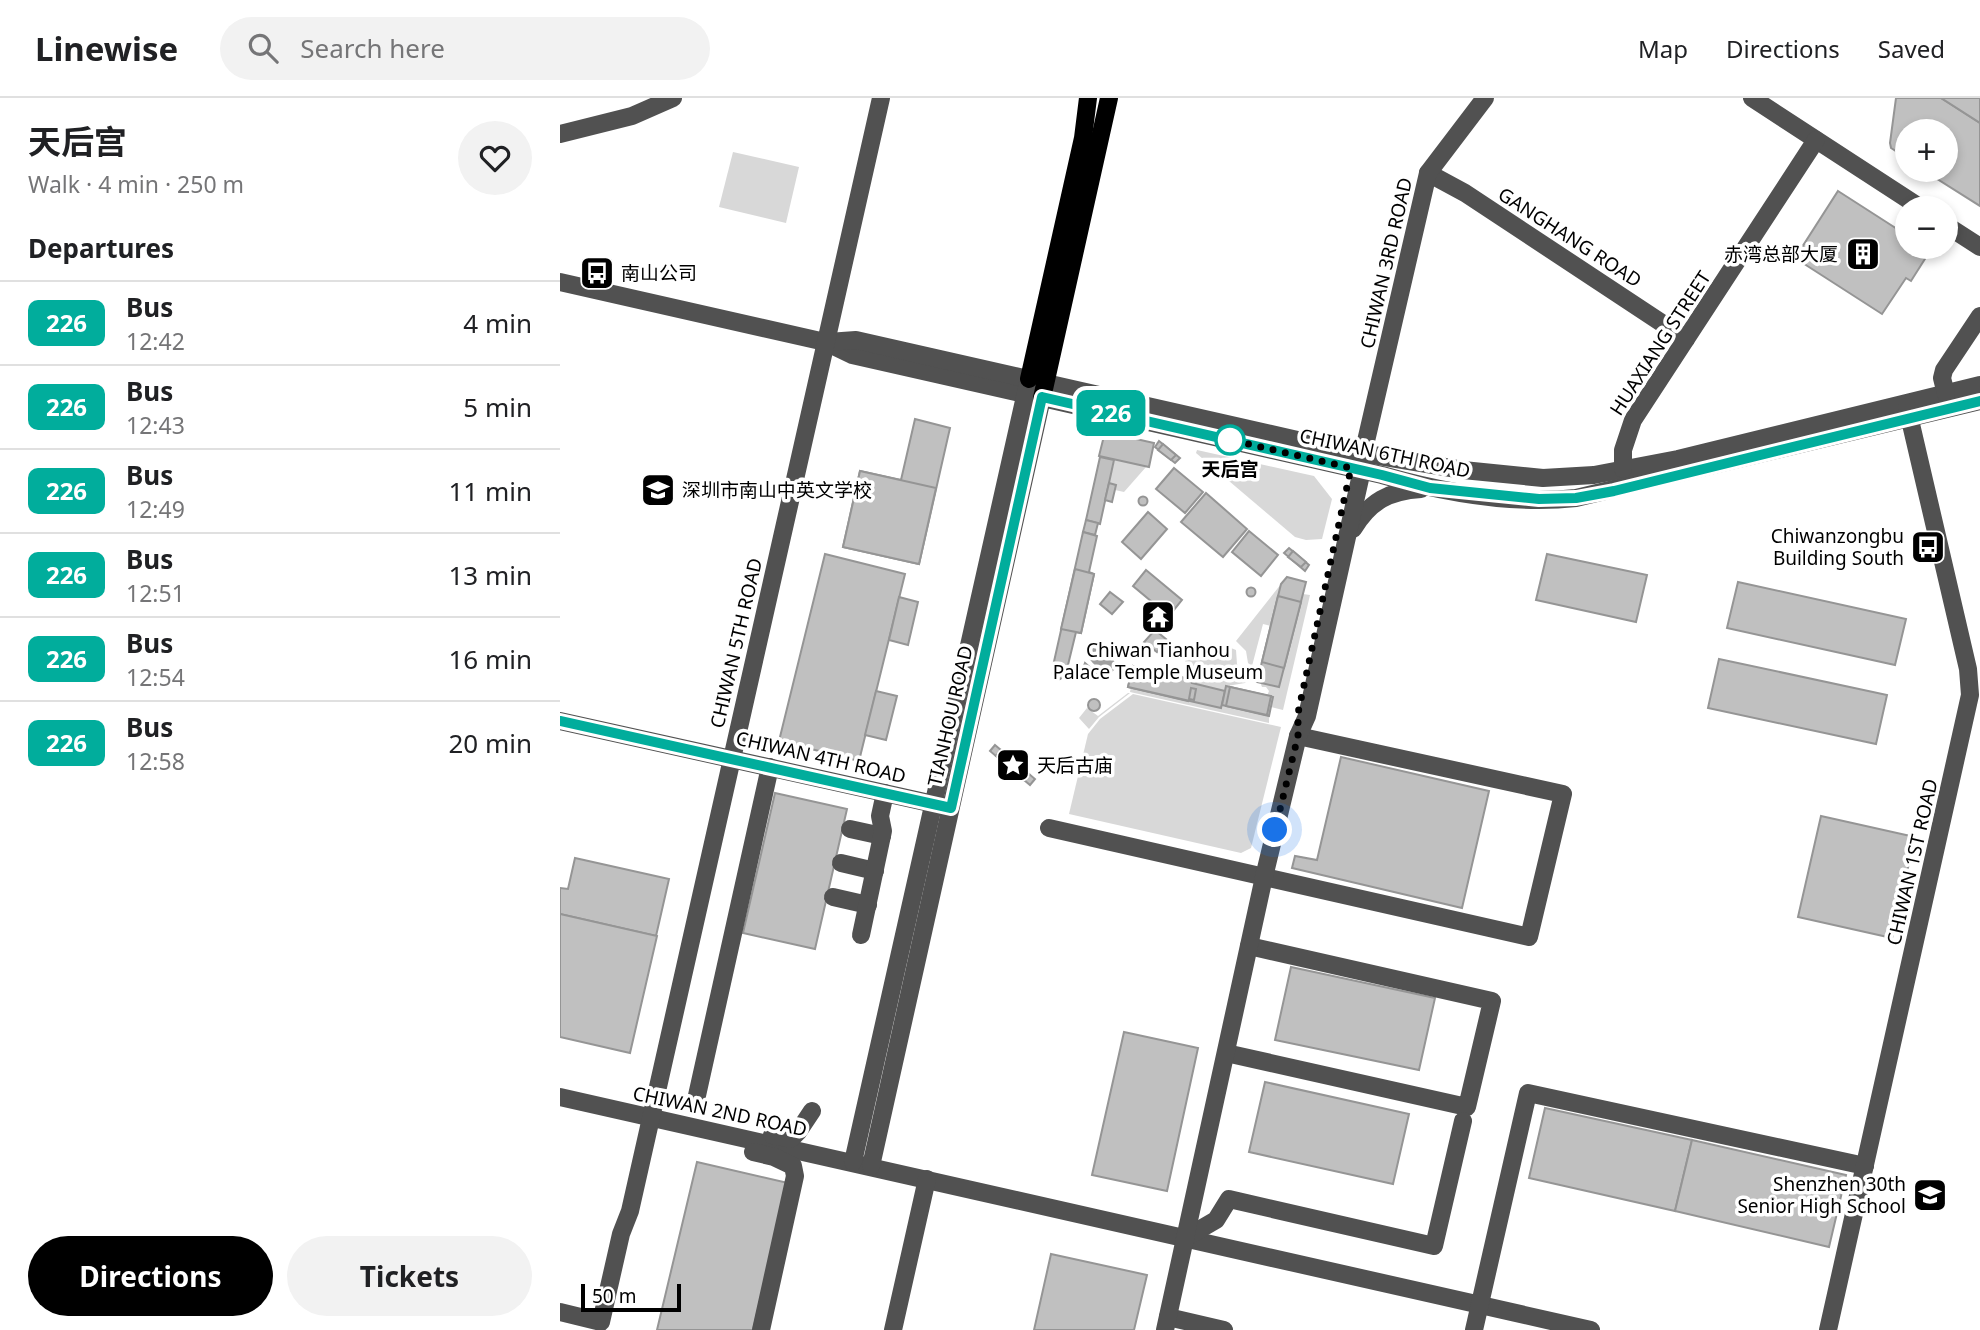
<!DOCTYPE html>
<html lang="en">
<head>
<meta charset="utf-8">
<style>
	body { margin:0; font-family:"Noto Sans","Noto Sans SC",sans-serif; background:#f2f2f2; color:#202124; height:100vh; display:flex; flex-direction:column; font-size:26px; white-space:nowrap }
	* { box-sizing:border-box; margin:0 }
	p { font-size:23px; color:#757577 }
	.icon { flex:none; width:38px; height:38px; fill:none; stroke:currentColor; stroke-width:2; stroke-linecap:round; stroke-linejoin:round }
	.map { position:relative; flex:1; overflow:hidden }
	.side { display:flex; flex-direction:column; background:#fff; width:560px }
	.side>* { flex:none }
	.badge { padding:0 14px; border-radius:10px; font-size:24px; line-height:46px }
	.controls { position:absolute; left:1335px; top:21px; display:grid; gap:14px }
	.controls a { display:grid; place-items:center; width:63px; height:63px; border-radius:50%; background:#fff; box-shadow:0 4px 10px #0003; font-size:35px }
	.scale { position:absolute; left:21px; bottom:18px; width:100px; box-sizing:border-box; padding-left:7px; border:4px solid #000; border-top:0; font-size:19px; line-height:24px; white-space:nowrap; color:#000; -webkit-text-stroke:5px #fff; paint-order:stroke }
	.you { position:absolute; width:35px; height:35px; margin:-18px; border:5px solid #fff; border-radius:50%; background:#1a73e8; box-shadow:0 0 0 10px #1a73e833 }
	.map>.badge { position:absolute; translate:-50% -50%; box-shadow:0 0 0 4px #fff }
	h2 { padding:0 28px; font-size:26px; line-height:63px }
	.round { display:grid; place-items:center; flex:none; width:74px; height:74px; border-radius:37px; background:#f2f2f2 }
	.summary { display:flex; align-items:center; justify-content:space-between; height:119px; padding:0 28px }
	h1 { font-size:33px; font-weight:700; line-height:52px }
	.cta { display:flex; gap:14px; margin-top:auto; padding:14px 28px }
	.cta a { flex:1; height:80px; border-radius:42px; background:#000; color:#fff; font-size:28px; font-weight:700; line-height:80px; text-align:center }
	.cta a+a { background:#f2f2f2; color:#202124 }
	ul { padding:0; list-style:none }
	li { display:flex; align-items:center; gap:21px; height:84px; padding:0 28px; border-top:2px solid #e0e0e0 }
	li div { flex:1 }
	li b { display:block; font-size:26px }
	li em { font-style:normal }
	li .badge { min-width:77px; font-weight:700; text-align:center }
	header { display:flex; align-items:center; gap:42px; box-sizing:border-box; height:98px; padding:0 35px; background:#fff; border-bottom:2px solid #e0e0e0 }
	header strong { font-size:33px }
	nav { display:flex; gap:38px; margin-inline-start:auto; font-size:24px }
	.search { width:490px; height:63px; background:#f2f2f2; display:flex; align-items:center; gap:18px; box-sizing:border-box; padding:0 24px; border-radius:38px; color:#757577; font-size:26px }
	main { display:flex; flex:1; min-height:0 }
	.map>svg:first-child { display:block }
	.green { fill:#d8d8d8 }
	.water { fill:#9f9f9f }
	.building { fill:#c0c0c0; stroke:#959595; stroke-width:2 }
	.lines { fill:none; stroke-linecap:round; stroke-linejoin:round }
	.minor { stroke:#515151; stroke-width:18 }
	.major { stroke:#000; stroke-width:18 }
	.line-casing { stroke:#fff; stroke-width:16 }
	.line { stroke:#01ad9c; stroke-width:10 }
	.walk { stroke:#000; stroke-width:7; stroke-dasharray:0 12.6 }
	.stop-dot { fill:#fff; stroke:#01ad9c; stroke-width:3.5 }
	.labels { text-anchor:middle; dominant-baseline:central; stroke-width:7; stroke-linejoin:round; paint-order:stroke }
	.street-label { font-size:19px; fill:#000; stroke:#fff }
	.poi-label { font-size:19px; fill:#000; stroke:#fff; text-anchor:end }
	.stop-label { font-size:19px; font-weight:bold; fill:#000; stroke:#fff }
</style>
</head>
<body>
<header>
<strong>Linewise</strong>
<div class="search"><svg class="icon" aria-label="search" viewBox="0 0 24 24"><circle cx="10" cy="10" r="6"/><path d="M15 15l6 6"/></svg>Search here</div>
<nav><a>Map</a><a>Directions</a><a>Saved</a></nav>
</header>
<main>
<section class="side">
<div class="summary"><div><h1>天后宫</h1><p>Walk · 4 min · 250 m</p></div><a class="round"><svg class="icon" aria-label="heart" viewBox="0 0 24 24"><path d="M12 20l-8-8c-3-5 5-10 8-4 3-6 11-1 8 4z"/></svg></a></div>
<h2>Departures</h2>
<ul>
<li><span class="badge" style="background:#01ad9c;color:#fff">226</span><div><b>Bus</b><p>12:42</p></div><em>4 min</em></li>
<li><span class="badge" style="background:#01ad9c;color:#fff">226</span><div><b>Bus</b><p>12:43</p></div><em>5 min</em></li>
<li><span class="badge" style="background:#01ad9c;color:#fff">226</span><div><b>Bus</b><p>12:49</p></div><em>11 min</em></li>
<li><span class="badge" style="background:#01ad9c;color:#fff">226</span><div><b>Bus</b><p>12:51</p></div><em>13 min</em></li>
<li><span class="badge" style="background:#01ad9c;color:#fff">226</span><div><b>Bus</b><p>12:54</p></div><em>16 min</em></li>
<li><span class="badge" style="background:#01ad9c;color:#fff">226</span><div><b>Bus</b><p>12:58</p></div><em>20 min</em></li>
</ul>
<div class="cta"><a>Directions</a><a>Tickets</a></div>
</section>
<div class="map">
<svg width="1420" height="1232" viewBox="0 0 1420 1232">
	<rect width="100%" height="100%" fill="#fff"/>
	<g class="green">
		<polygon points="173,54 239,69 226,125 159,109"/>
		<polygon points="637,352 754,378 772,401 762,441 746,442 735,439 636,355"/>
		<polygon points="555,361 586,369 564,394 555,392 556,387 549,385"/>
		<polygon points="721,486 711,528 703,526 692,568 688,565 686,553 676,543"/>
		<polygon points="743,496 750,497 723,612 711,609 713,599 707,598 709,593 706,589 702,589 700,584 719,589"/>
		<path d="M671,550L676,552L677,566L688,581L685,585L667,588L665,593L632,585L634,580L625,568L626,557C636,550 657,554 671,550Z"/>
		<polygon points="571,589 661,610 662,607 709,618 709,625 570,594"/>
		<polygon points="568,595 570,595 539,619 529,631 519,620 527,610 538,618"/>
		<polygon points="573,596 721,629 691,750 681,755 509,716 528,636 540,621"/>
	</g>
	<path class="water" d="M531,548C543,550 553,558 557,569L551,575C540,573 530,565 526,554Z"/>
	<g class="building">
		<polygon points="1336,0 1381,0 1420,25 1420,108 1363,72 1386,72 1386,33 1348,33 1348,61 1331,50 1330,45"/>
		<polygon points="1381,0 1420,0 1420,25"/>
		<polygon points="1278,93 1348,138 1348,149 1364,149 1370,153 1351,183 1346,180 1322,216 1235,160"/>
		<polygon points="355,321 390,330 359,466 283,449 300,373 341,382"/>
		<polygon points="545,334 594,345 589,369 539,358"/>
		<polygon points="599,343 620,360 615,365 595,349"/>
		<polygon points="603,346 616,357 611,362 598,352"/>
		<polygon points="540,359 554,362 540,426 526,422"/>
		<polygon points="614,370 643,394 625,415 596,391"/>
		<polygon points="300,373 376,390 359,466 283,449"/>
		<polygon points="549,385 556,387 552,404 545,402"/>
		<polygon points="646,395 687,431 663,459 621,424"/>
		<circle cx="583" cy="403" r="4.5"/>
		<polygon points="588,414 607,431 581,461 562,444"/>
		<polygon points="526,422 538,425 535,437 523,434"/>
		<polygon points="689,433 718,457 701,478 672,454"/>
		<polygon points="523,434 537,438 529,474 534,476 521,535 516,534 507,571 493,568"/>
		<polygon points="729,450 749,467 745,473 724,455"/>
		<polygon points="733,453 746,464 741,469 728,459"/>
		<polygon points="265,456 345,476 299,663 219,643"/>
		<polygon points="987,456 1087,477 1076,524 976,502"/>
		<polygon points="515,471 534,476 521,535 501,531"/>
		<polygon points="586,472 622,502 609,518 573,488"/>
		<polygon points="727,479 746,484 719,589 697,584 721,486"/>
		<polygon points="1178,484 1346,521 1335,567 1167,530"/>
		<circle cx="691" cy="494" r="4.5"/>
		<polygon points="550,494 563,504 552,516 540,506"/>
		<polygon points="718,498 741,504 724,570 702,564"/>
		<polygon points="339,499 358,504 348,547 329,542"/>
		<polygon points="595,532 607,542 597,554 584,544"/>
		<polygon points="1159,561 1327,597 1316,646 1148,610"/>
		<polygon points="525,565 540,578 538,580 524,568"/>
		<polygon points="573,568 633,582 628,603 568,589"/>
		<polygon points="573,568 633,582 632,585 665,593 661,610 568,589"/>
		<circle cx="498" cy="576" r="5.5"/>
		<polygon points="666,588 713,599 709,618 662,607"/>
		<polygon points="670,589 711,598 707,617 666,608"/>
		<polygon points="631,590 636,591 634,602 629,601"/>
		<polygon points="316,593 337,598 326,642 305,637"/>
		<circle cx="534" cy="607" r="6"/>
		<polygon points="435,647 475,681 470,687 430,653"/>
		<polygon points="441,652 469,676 464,682 436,658"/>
		<polygon points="447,657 464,671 459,677 441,663"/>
		<polygon points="781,659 929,693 902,810 732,770 735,758 757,762"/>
		<polygon points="215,695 287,711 255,851 183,835"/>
		<polygon points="1261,718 1355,739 1332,840 1238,819"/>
		<polygon points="15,760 109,781 96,838 0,816 0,790 8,791"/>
		<polygon points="0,816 97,838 70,955 0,939"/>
		<polygon points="731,869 875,900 859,972 715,942"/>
		<polygon points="564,934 638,950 607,1093 532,1077"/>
		<polygon points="705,984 849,1016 833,1086 689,1054"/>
		<polygon points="985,1010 1132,1042 1115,1113 969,1080"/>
		<polygon points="1132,1042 1286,1077 1269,1149 1115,1113"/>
		<polygon points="137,1064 228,1085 193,1232 97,1232"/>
		<polygon points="491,1156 587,1177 574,1232 474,1232"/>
	</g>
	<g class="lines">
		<g class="minor">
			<polyline points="1192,0 1361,110"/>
			<polyline points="0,36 72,18 113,0"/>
			<polyline points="868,75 905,95 1126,241"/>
			<polyline points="1386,127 1420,149"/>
			<path d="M0,184L265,244L292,257L822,377C882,394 953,407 1016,400L1420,303"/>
			<polyline points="268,244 296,242 777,351 903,372 983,380 1034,377 1118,361 1420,287"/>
			<polyline points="1386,296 1382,280 1384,272 1420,218"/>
			<polyline points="1063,371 1063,352 1073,322 1256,42"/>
			<path d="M793,431C810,403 829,393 861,391"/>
			<polyline points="0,623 383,708"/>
			<polyline points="489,730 969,839 1003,696 738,638"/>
			<polyline points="290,731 322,738"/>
			<polyline points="281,765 315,773"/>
			<polyline points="273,799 308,807"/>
			<polyline points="301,837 323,733 320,718 325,695"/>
			<polyline points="666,955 907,1009 932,903 689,848"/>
			<polyline points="0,999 1031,1232"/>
			<polyline points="136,1002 210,669"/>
			<polyline points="212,1037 231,1041 238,1034 252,1013"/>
			<polyline points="193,1054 214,1059 233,1068 235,1078 201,1232"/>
			<polyline points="293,1064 468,285"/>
			<polyline points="311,1068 482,300"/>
			<polyline points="625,1140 656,1122 669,1101 874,1148 903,1023"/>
			<polyline points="0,1214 41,1224 61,1136 70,1113 321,0"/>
			<polyline points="608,1219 664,1232"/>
			<polyline points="333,1232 367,1081"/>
			<polyline points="605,1232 704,779 738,638 747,618 802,372 803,356 868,75 925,0"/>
			<polyline points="914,1232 968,995 1305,1068"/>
			<polyline points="1268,1232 1410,597 1408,571 1347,309"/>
		</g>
		<g class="major">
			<polyline points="469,281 523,40 528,0"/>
			<polyline points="482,300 549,0"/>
		</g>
	</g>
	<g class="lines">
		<g class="line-casing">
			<polyline id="line" points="0,623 391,710 482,299 822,377 870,390 979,401 1016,400 1054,393 1420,303"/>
		</g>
		<use href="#line" class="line"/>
		<polyline class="walk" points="670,342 667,341 791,370 738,615 738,638 715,732"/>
	</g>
	<defs>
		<g id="building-square" transform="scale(1.75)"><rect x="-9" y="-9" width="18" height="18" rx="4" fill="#000" stroke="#fff"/><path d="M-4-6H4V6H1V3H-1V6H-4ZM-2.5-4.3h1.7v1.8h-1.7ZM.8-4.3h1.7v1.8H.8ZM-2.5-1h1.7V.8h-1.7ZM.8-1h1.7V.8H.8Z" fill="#fff"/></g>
		<g id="bus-square" transform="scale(1.75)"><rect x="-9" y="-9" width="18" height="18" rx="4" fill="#000" stroke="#fff"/><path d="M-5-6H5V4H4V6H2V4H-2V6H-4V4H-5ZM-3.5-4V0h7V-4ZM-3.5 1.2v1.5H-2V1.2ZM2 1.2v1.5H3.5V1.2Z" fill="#fff"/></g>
		<g id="school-square" transform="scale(1.75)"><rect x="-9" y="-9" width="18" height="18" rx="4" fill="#000" stroke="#fff"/><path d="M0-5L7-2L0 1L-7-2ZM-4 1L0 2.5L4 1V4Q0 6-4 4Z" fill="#fff"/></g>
		<g id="temple-square" transform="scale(1.75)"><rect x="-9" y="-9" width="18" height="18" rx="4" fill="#000" stroke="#fff"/><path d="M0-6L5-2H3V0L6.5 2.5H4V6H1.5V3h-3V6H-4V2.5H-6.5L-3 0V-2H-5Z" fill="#fff"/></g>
		<g id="sight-square" transform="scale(1.75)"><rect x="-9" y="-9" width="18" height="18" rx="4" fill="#000" stroke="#fff"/><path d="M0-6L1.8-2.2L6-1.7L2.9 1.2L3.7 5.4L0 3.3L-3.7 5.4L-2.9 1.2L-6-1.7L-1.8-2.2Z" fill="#fff"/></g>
	</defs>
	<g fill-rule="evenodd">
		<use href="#building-square" x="1303" y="156"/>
		<use href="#bus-square" x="37" y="175"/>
		<use href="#school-square" x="98" y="392"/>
		<use href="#bus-square" x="1368" y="449"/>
		<use href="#temple-square" x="598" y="519"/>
		<use href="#sight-square" x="453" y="667"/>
		<use href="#school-square" x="1370" y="1097"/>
	</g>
	<circle class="stop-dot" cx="670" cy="342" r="14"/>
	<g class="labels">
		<g class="street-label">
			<text transform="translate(1010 139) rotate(33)">GANGHANG ROAD</text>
			<text transform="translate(826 165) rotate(-77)">CHIWAN 3RD ROAD</text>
			<text transform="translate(1100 245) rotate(-57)">HUAXIANG STREET</text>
			<text transform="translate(825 355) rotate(12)">CHIWAN 6TH ROAD</text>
			<text transform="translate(176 545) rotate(-77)">CHIWAN 5TH ROAD</text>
			<text transform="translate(390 618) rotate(-77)">TIANHOU ROAD</text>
			<text transform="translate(261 659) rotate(13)">CHIWAN 4TH ROAD</text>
			<text transform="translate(1352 764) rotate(-77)">CHIWAN 1ST ROAD</text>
			<text transform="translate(160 1013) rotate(12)">CHIWAN 2ND ROAD</text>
		</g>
		<g class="poi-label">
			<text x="1278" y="156">赤湾总部大厦</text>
			<text x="61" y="175" text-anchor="start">南山公司</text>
			<text x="122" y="392" text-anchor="start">深圳市南山中英文学校</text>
			<text x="1344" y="438">Chiwanzongbu<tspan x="1344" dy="22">Building South</tspan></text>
			<text x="598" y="552" text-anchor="middle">Chiwan Tianhou<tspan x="598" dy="22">Palace Temple Museum</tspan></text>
			<text x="477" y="667" text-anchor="start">天后古庙</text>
			<text x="1346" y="1086">Shenzhen 30th<tspan x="1346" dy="22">Senior High School</tspan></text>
		</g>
		<g class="stop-label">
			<text x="670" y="371">天后宫</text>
		</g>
	</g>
</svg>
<div class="controls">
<a>+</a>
<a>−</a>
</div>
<div class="scale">50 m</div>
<div class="you" style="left:715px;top:732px"></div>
<b class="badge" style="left:551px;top:315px;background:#01ad9c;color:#fff">226</b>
</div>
</main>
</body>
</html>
